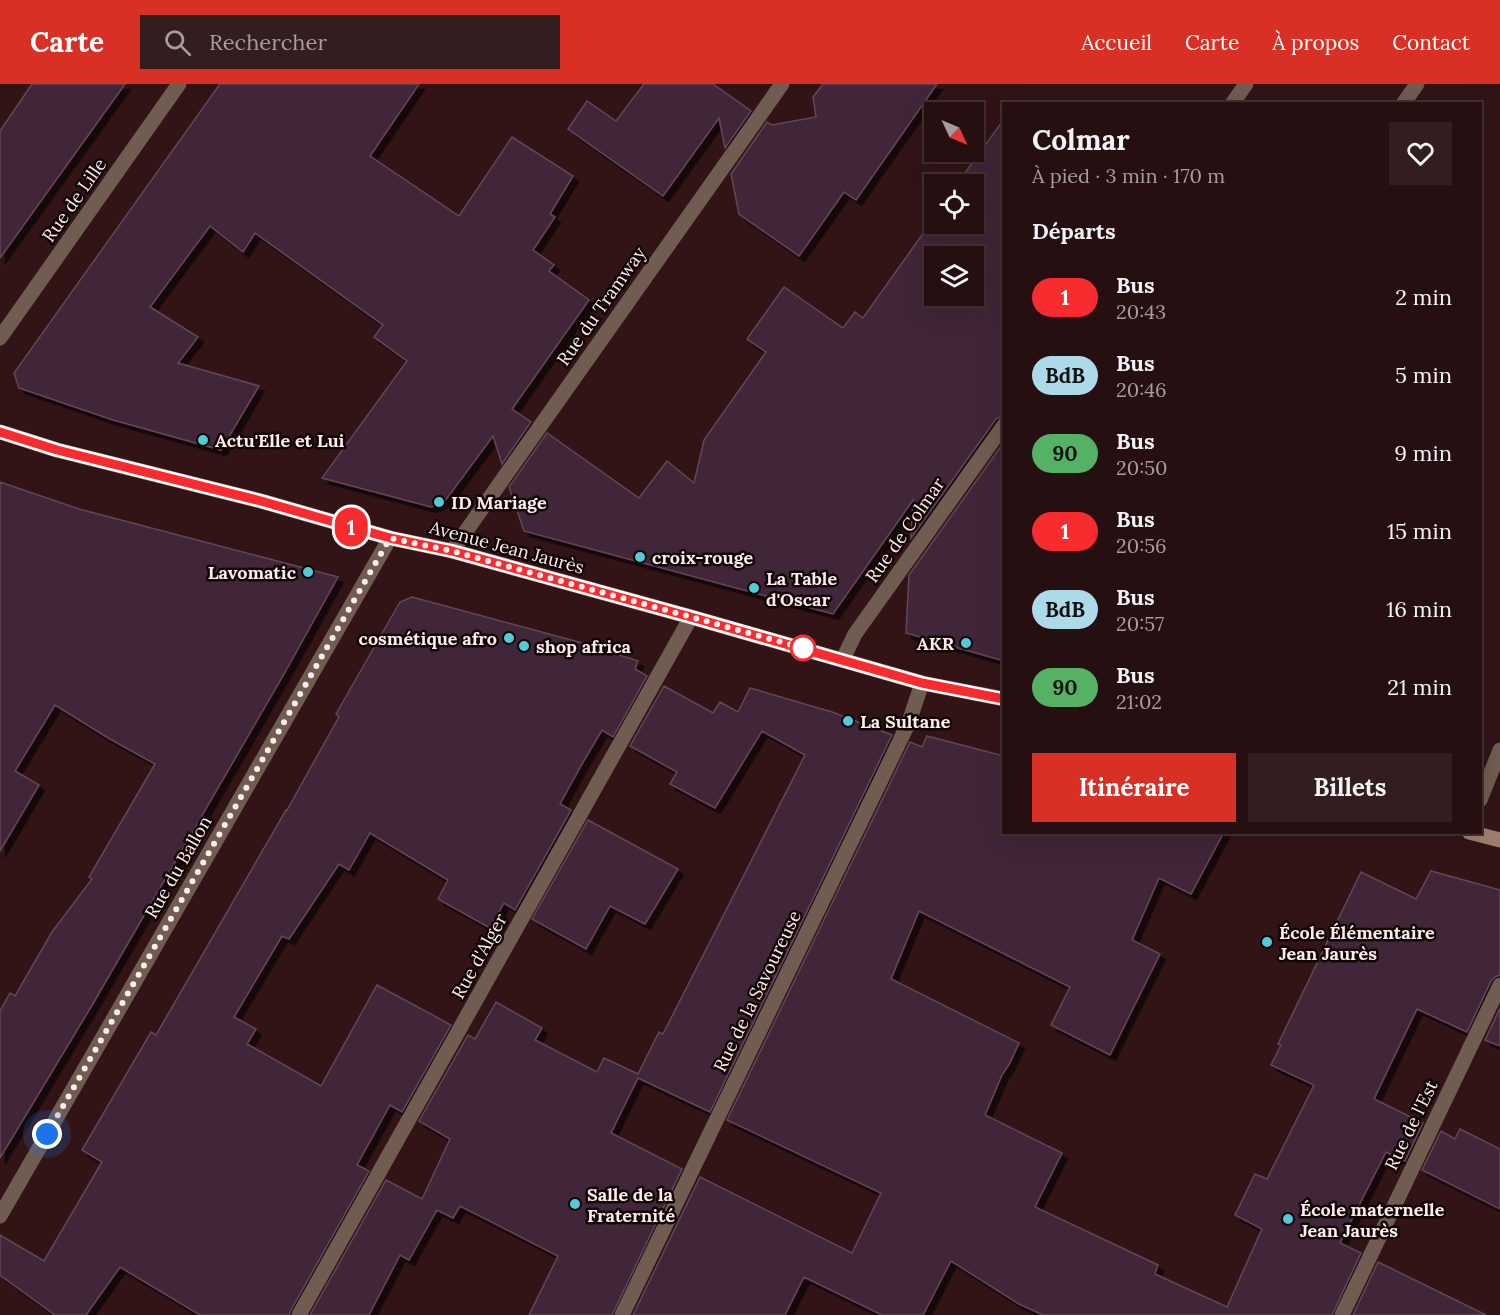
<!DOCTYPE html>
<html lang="fr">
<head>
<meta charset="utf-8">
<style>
	body { margin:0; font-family:Lora,serif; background:#321d1f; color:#f1f3f6; height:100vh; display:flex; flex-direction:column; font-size:22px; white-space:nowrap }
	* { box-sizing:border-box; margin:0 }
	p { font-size:20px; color:#a49c9f }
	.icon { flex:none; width:33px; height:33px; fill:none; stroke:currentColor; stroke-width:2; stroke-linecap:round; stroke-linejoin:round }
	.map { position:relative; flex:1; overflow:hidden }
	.side { position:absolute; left:1002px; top:18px; width:480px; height:732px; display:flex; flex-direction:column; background:#260f11; border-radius:0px; box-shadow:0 6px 24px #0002,0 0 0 2px #422f31 }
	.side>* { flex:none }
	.badge { padding:0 12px; border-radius:20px; font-size:21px; line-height:39px }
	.needle { width:39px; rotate:134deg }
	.controls { position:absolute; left:924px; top:18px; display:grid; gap:12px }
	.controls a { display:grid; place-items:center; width:60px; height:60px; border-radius:0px; background:#260f11; box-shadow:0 6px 24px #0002,0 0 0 2px #422f31; font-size:30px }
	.you { position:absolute; width:30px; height:30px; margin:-15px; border:4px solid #fff; border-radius:50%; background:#1a73e8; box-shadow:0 0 0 9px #1a73e833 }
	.map>.badge { position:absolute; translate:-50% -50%; box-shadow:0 0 0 3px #fff }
	h2 { padding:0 30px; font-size:22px; line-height:54px }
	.round { display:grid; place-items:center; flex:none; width:63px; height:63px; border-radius:0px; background:#321d1f }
	.headline { display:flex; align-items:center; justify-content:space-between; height:102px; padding:0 30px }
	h1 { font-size:28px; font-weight:700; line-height:45px }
	.primary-button { display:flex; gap:12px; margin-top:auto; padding:12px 30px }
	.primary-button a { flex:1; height:69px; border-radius:0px; background:#d93025; color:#fff; font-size:24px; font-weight:700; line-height:69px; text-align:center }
	.primary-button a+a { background:#321d1f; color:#f1f3f6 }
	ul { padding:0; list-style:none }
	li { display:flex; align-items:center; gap:18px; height:78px; padding:0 30px }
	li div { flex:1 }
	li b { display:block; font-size:22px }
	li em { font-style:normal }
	li .badge { min-width:66px; font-weight:700; text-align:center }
	header { display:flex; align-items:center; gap:36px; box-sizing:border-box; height:84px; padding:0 30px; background:#d93025; color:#fff }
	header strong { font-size:28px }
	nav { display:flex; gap:33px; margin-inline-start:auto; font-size:21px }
	.search { width:420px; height:54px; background:#321d1f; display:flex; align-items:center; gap:15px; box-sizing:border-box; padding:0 21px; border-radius:0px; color:#a49c9f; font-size:22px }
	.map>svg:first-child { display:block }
	.building { fill:#402637; stroke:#634658; stroke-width:1.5; fill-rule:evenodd; filter:url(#shadow) }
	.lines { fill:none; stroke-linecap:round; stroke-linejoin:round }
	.street { stroke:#705c51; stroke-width:15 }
	.secondary { stroke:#9f7e6d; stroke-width:15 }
	.line-casing { stroke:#fff; stroke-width:14 }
	.line { stroke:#f82b2f; stroke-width:9 }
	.walk { stroke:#ffedee; stroke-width:6; stroke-dasharray:0 10.8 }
	.poi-dot { fill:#52cbd8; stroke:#110506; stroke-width:2 }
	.stop-dot { fill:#fff; stroke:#f82b2f; stroke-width:3 }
	.labels { text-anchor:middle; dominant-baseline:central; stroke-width:5; stroke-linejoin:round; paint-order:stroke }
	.street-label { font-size:18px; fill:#ffedee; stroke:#110506 }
	.poi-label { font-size:18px; font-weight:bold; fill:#ffedee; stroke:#110506; text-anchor:start }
</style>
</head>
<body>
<header>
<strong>Carte</strong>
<div class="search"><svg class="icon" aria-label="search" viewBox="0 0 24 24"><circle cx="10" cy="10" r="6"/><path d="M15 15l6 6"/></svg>Rechercher</div>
<nav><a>Accueil</a><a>Carte</a><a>À propos</a><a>Contact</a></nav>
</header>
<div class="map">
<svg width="1500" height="1231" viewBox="0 0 1500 1231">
	<defs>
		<filter id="shadow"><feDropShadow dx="5.5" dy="5.5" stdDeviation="0" flood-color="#0009"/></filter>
	</defs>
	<rect width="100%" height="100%" fill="#321417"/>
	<g class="building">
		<polygon points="32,0 125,0 0,174 0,47"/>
		<polygon points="220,0 419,0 370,72 459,132 512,53 573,92 550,130 555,133 533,166 554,181 549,187 589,216 512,325 531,338 502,380 493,352 445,417 431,423 322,394 407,277 374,253 383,241 255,149 243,168 210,142 150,223 198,253 178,279 259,302 221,366 113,336 19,304 14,289"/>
		<polygon points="644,0 713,0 751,27 725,64 719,34 663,112 568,45 587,17 616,37"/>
		<polygon points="823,0 937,0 856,116 844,108 799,172 739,130 731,90 767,38 772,41 816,33 813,13"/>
		<path d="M1004,35V331L996,335L911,454L913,416L833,530L524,447L509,403L547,349L639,414L667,377L694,399L704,356L766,268L747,255L784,203L843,244L855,228L863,234L934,134V140H974V100H957ZM934,172H974V212H934Z"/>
		<polygon points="1004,358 1004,577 906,549 909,491"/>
		<polygon points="0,398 79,425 338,493 284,590 91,923 0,1074 0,927 10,909 15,912 52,848 92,795 89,793 155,680 110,655 55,621 15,687 39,701 0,767"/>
		<polygon points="412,513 586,560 638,577 635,585 647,592 613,653 602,646 582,680 560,720 571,726 515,826 504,819 490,844 438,815 448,796 370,749 349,786 339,780 289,855 282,852 234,933 256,945 247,960 321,1002 377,901 451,941 402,1028 390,1021 357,1081 369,1087 291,1226 289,1231 200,1231 120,1183 86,1231 55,1231 0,1191 0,1151 44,1177 102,1078 82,1066 151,948 156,951 286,726 287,726 339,633 336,630 400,518"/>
		<polygon points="664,602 713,629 720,618 738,628 750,604 832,628 892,651 710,1028 638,994 611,1049 682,1085 612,1231 529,1231 558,1172 460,1122 453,1134 437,1126 409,1176 400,1171 369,1231 310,1231 386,1096 422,1115 450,1055 419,1037 468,951 475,955 496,918 542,944 535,956 597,988 604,974 638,990 659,948 663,950 805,671 762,647 715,724 670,700 677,688 630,662"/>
		<polygon points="927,652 1004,672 1004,748 1224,748 1191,810 1159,794 1132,856 1160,870 1110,971 1051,941 1070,903 919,827 891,895 1019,959 1010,979 1002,991 985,1031 1062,1069 1035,1123 1158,1181 1155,1190 1227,1223 1262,1145 1235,1131 1255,1090 1267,1095 1314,1001 1271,981 1281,961 1278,960 1361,788 1416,815 1431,787 1500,806 1500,891 1495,893 1491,897 1467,948 1417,925 1374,1015 1423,1039 1405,1077 1386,1068 1340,1159 1361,1169 1332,1231 1043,1231 1019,1220 951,1177 923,1231 882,1231 804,1193 785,1231 633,1231 700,1093 852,1169 881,1109 727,1036 910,658 922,663"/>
		<polygon points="588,736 678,785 645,840 610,822 586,865 532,835"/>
		<polygon points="1500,924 1500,962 1485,956"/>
		<polygon points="1460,1045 1500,1065 1500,1125 1422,1086 1441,1047 1455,1055"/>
		<polygon points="1378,1178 1486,1231 1353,1231"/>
	</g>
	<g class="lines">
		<g class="street">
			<polyline points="1232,20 1246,0"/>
			<polyline points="1403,20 1417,0"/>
			<polyline points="0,254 179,0"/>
			<polyline points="452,467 782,0"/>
			<polyline points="843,575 855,550 1004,341"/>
			<polyline points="1480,716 1500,666"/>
			<polyline points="0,1132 390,454"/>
			<polyline points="299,1231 691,533"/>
			<polyline points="622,1231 909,638 922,599"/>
			<polyline points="1342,1231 1500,901"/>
		</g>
		<g class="secondary">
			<polyline points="0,348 57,366 261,417 390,454 452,467 691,533 922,599 1004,615"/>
			<polyline points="1469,748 1500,756"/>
		</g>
	</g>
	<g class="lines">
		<g class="line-casing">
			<polyline id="line" points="0,348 57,366 261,417 390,454 452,467 691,533 922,599 1004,615"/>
		</g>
		<use href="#line" class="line"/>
		<polyline class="walk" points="47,1050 390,454 452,467 803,564"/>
	</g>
	<g class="poi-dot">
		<circle cx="203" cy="356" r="6"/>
		<circle cx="439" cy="418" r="6"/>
		<circle cx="640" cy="473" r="6"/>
		<circle cx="308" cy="488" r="6"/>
		<circle cx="754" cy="504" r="6"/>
		<circle cx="509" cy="554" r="6"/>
		<circle cx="966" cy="559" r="6"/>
		<circle cx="524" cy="562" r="6"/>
		<circle cx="848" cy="637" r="6"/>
		<circle cx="1267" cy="858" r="6"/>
		<circle cx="575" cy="1120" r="6"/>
		<circle cx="1288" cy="1135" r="6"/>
	</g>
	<circle class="stop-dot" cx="803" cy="564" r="12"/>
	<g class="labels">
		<g class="street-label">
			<text transform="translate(74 116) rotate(-55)">Rue de Lille</text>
			<text transform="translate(601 222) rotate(-55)">Rue du Tramway</text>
			<text transform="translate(905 446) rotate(-55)">Rue de Colmar</text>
			<text transform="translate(507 463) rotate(15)">Avenue Jean Jaurès</text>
			<text transform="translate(178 783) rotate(-60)">Rue du Ballon</text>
			<text transform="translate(479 872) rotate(-61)">Rue d'Alger</text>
			<text transform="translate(757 907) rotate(-64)">Rue de la Savoureuse</text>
			<text transform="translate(1411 1041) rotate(-64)">Rue de l'Est</text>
		</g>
		<g class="poi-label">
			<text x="215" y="356">Actu'Elle et Lui</text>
			<text x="451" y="418">ID Mariage</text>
			<text x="652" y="473">croix-rouge</text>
			<text x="296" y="488" text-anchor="end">Lavomatic</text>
			<text x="766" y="494">La Table<tspan x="766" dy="21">d'Oscar</tspan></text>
			<text x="497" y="554" text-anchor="end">cosmétique afro</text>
			<text x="954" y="559" text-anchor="end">AKR</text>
			<text x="536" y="562">shop africa</text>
			<text x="860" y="637">La Sultane</text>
			<text x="1279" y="848">École Élémentaire<tspan x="1279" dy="21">Jean Jaurès</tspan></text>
			<text x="587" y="1110">Salle de la<tspan x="587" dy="21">Fraternité</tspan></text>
			<text x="1300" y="1125">École maternelle<tspan x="1300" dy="21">Jean Jaurès</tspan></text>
		</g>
	</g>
</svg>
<div class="controls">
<a><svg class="needle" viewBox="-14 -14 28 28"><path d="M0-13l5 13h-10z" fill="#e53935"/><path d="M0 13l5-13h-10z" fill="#a49c9f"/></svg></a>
<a><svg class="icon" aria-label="locate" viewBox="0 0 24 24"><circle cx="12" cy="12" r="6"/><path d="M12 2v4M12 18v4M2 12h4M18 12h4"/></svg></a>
<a><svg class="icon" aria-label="layers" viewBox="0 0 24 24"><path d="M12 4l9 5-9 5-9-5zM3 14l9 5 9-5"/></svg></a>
</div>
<div class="you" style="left:47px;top:1050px"></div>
<b class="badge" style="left:351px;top:443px;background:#f82b2f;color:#fff">1</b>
<section class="side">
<div class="headline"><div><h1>Colmar</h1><p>À pied · 3 min · 170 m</p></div><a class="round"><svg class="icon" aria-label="heart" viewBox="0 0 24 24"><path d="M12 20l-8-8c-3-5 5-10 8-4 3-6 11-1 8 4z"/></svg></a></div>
<h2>Départs</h2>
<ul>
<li><span class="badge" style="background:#f82b2f;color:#fff">1</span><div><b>Bus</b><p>20:43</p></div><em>2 min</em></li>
<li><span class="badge" style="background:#acdae8;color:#111">BdB</span><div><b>Bus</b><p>20:46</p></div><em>5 min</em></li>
<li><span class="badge" style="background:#55b264;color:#111">90</span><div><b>Bus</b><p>20:50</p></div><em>9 min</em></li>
<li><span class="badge" style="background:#f82b2f;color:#fff">1</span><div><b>Bus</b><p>20:56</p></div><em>15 min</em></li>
<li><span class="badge" style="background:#acdae8;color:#111">BdB</span><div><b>Bus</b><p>20:57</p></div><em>16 min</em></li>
<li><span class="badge" style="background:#55b264;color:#111">90</span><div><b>Bus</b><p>21:02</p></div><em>21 min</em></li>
</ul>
<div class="primary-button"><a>Itinéraire</a><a>Billets</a></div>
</section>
</div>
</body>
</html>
